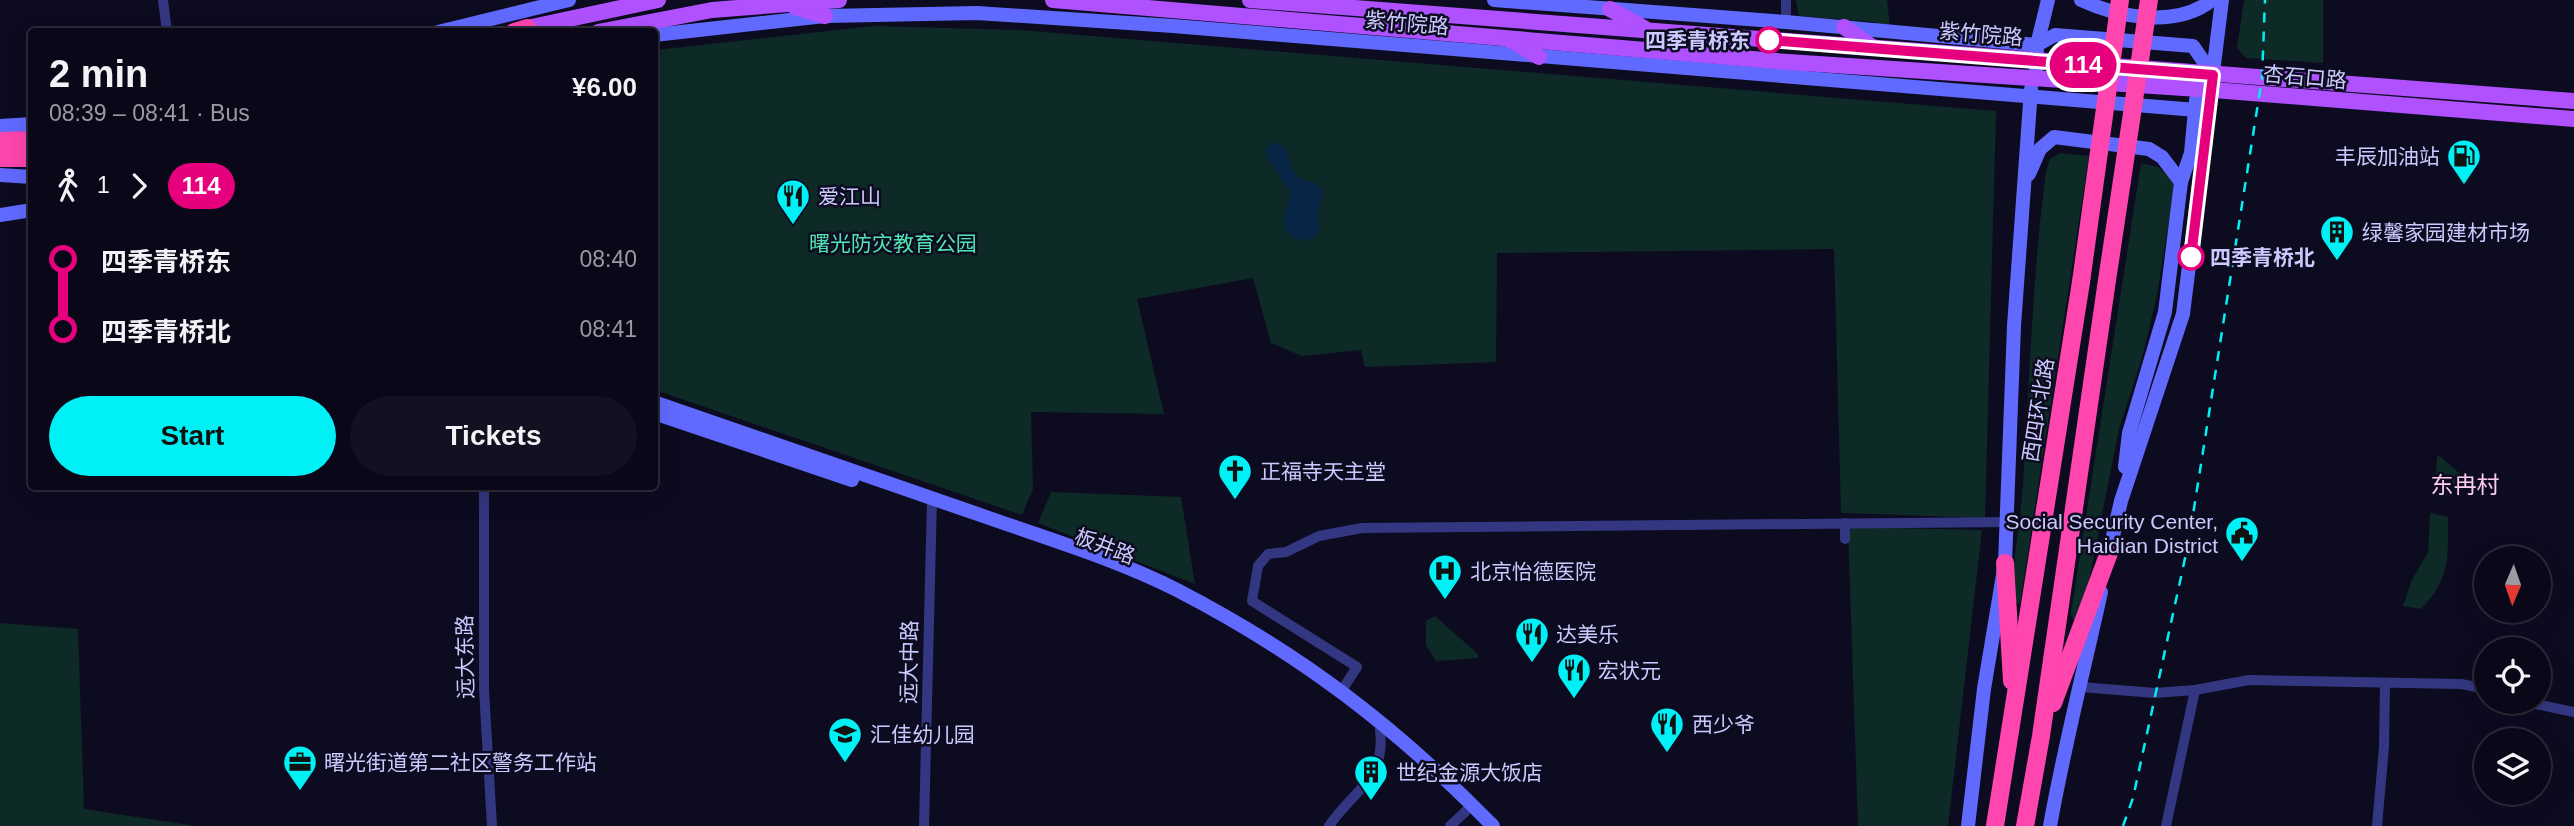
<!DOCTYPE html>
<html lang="en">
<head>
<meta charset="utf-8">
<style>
	body { margin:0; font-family:Helvetica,"Noto Sans SC",sans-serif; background:#131121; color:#f1f3f6; height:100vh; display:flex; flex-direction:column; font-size:26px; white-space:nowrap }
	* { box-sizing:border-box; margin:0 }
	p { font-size:23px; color:#999aa2 }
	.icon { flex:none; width:38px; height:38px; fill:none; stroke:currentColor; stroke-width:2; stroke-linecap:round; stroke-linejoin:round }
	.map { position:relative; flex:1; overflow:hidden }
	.panel { position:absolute; left:28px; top:28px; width:630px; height:462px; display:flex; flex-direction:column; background:#0a0818; border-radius:7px; box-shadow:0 7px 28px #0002,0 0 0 2px #2a2937 }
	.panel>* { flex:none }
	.badge { padding:0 14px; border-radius:23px; font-size:24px; line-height:46px }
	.needle { width:46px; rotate:182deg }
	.tools { position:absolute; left:2474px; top:546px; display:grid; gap:14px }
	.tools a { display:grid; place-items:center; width:77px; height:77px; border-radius:50%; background:#0a0818; box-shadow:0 7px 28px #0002,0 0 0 2px #2a2937; font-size:35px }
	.map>.badge { position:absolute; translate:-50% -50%; box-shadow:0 0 0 4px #fff }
	.legs { display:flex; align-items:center; gap:10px; height:77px; padding:0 21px; font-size:23px }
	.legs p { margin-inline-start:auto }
	.summary { display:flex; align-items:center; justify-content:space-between; height:119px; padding:0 21px }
	h1 { font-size:38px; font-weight:700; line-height:52px }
	.primary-button { display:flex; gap:14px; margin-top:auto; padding:14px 21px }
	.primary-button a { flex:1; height:80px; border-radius:42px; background:#00f1f5; color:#111; font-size:28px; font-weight:700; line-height:80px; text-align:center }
	.primary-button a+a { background:#131121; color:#f1f3f6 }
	ul { padding:0 21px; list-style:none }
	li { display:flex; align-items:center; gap:24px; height:70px; font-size:26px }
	li i { display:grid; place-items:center; width:10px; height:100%; margin:0 9px; background:currentColor }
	li i::after { content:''; width:18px; height:18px; margin:-9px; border:5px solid; border-radius:50%; background:#0a0818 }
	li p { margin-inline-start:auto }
	li:first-child i { background:linear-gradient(#0000 50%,currentColor 0) }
	li:last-child i { background:linear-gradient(currentColor 50%,#0000 0) }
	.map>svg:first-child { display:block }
	.green { fill:#0e2a26 }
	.water { fill:#092546 }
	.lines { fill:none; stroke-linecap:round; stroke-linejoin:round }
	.street { stroke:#333781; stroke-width:10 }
	.secondary { stroke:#616aff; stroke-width:14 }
	.primary { stroke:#af51ff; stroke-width:16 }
	.highway { stroke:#ff45ae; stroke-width:18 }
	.rail { stroke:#00f1f5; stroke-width:2.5; stroke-dasharray:10 9; stroke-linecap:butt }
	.highway-bridge { stroke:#ff45ae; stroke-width:18 }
	.line-1-casing { stroke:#fff; stroke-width:16 }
	.line-1 { stroke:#e6007e; stroke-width:10 }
	.stop-1-dot { fill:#fff; stroke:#e6007e; stroke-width:3.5 }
	.labels { text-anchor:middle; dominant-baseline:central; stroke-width:5; stroke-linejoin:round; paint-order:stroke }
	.street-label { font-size:21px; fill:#cbcaff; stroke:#0d0b20 }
	.stop-label { font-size:21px; font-weight:bold; fill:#cbcaff; stroke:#0d0b20; text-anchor:end }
	.poi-label { font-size:21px; fill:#cbcaff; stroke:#0d0b20; text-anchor:start }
	.park-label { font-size:21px; fill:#4fe5b3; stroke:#0d0b20 }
	.neighbourhood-label { font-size:23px; fill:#ffccf1; stroke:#0d0b20 }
</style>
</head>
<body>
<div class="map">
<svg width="2574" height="826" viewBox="0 0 2574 826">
	<rect width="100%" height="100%" fill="#0d0b20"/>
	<g class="green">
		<polygon points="1796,0 1887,0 1890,28 1878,27 1876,22 1799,16"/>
		<polygon points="2244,0 2323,0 2323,63 2246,58 2237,48"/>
		<polygon points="873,26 1019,30 1996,111 1985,518 1841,513 1834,249 1497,253 1496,362 1365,367 1361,350 1302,356 1271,343 1253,278 1137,299 1164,414 1031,412 1033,489 1022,515 655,390 655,50"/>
		<path d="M2060,153L2089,156L2020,604L2012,601C2012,561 2021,523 2023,483C2030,379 2032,275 2046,172L2050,159Z"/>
		<polygon points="2141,163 2158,167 2173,180 2173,196 2157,295 2142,358 2119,429 2086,596 2080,617 2073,620 2071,613"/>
		<polygon points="2440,456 2459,473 2459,485 2443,498 2435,496 2437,457"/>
		<polygon points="1051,492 1181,497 1195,584 1038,523"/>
		<path d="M2430,513L2448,517C2448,557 2451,578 2421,609L2403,606L2412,580L2428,552Z"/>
		<polygon points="1848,527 1982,530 1948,826 1858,826"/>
		<polygon points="1435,616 1478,654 1478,658 1436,661 1426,645 1426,621"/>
		<polygon points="0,623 78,629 84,809 196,826 0,826"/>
	</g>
	<path class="water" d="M1276,142C1293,149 1287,165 1297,176C1303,181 1311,180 1319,185L1323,192L1318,212L1320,232L1308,241L1294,238L1285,230L1284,217L1291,193L1266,156V149Z"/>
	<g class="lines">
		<g class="street">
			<polyline points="163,0 167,32"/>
			<polyline points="1786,0 1786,22"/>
			<polyline points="484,486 484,690 492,826"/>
			<polyline points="1845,523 1845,539"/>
			<polyline points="2081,687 2155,693 2195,690 2249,680 2461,684 2487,689"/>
			<polyline points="1342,690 1357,667 1252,601 1258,566 1268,554 1286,552 1319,536 1362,528 2008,522"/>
			<polyline points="2526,702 2574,712"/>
			<polyline points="924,826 932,498"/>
			<path d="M1329,826C1353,790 1386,780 1380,730"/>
			<polyline points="1450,826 1466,811"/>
			<polyline points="2166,826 2195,690"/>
			<polyline points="2377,826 2384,747 2385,683"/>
		</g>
		<g class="secondary">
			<polyline points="1494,0 1786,22 2037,45 2055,35 2193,46 2213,75"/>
			<path d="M2081,0C2119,18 2177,28 2212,0"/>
			<polyline points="438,32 569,0"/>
			<polyline points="654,35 825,16 977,13 1173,26 2196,110 2214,90"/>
			<polyline points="2036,69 2037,45 2048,0"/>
			<polyline points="0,126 32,124"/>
			<polyline points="2029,174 2040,149 2054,137 2149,149 2162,157 2181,182"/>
			<polyline points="0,175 32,177"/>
			<polyline points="0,215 32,210"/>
			<path d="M654,402C766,441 878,479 989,518C1052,540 1118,560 1177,590C1301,654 1396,727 1493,826"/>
			<polyline points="654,413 852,480"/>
			<polyline points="2125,467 2129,433 2165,312 2181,182 2191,153 2196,100"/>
			<polyline points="2108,558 2121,501 2183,314 2222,0"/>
			<polyline points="1968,826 1984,689 2005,563 2014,326 2031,89"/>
			<path d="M2050,826C2064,747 2084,670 2101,592"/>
		</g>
		<g class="primary">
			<polyline points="1053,0 1788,62 2214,90 2574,119"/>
			<polyline points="1250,0 2574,101"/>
			<polyline points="795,7 825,16"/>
			<polyline points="1610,9 1644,28"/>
			<polyline points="1844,27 1871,46"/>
			<polyline points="527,28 658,0"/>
			<polyline points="598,32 712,10 839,0"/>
			<polyline points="1509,39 1539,57"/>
		</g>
		<g class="highway">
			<polyline points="514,32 527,28"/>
			<polyline points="0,141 32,140"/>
			<polyline points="0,158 32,158"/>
			<polyline points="2005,563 2012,681"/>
			<polyline points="2053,703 2110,550"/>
			<polyline points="1995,826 2081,282"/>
			<polyline points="2025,826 2041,736 2106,287"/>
		</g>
		<polyline class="rail" points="2123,826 2133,798 2189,540 2262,78 2265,0"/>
		<g class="highway-bridge">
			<polyline points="2081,282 2120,0"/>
			<polyline points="2106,287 2149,0"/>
		</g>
	</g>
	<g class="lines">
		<g class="line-1-casing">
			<polyline id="line-1" points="1769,40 2213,75 2191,257"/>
		</g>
		<use href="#line-1" class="line-1"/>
	</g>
	<defs>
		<g id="fuel-pin" transform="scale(1.75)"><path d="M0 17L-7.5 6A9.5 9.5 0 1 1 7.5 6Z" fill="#00f1f5" stroke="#0d0b20"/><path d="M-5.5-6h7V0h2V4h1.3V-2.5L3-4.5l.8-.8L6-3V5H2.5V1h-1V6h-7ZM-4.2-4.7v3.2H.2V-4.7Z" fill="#111"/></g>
		<g id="restaurant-pin" transform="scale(1.75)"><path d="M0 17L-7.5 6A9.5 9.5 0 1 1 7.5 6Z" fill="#00f1f5" stroke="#0d0b20"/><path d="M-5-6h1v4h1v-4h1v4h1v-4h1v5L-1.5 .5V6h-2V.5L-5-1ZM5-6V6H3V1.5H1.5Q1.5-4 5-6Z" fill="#111"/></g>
		<g id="building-pin" transform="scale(1.75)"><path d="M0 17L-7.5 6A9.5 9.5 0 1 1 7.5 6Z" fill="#00f1f5" stroke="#0d0b20"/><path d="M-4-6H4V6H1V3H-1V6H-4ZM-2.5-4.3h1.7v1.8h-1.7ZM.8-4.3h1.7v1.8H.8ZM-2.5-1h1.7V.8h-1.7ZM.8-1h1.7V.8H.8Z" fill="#111"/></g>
		<g id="church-pin" transform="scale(1.75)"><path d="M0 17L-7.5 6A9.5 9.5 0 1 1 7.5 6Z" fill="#00f1f5" stroke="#0d0b20"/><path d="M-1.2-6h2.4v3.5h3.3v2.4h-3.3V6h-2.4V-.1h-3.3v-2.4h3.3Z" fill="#111"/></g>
		<g id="civic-pin" transform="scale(1.75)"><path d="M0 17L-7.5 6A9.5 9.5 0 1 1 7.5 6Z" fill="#00f1f5" stroke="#0d0b20"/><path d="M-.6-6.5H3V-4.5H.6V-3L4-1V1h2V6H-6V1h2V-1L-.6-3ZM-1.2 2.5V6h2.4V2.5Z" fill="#111"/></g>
		<g id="hospital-pin" transform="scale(1.75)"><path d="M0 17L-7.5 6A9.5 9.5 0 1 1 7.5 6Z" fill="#00f1f5" stroke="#0d0b20"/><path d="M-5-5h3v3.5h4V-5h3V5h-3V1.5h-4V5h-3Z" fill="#111"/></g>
		<g id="school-pin" transform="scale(1.75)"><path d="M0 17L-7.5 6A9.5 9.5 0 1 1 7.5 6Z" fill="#00f1f5" stroke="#0d0b20"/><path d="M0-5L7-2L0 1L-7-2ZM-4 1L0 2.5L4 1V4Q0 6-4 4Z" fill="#111"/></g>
		<g id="office-pin" transform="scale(1.75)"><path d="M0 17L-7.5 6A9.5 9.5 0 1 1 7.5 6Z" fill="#00f1f5" stroke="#0d0b20"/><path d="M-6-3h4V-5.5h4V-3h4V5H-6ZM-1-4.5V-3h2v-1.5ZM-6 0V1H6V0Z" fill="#111"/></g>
	</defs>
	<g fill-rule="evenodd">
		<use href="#fuel-pin" x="2464" y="156"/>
		<use href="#restaurant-pin" x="793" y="196"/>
		<use href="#building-pin" x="2337" y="232"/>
		<use href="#church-pin" x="1235" y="471"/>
		<use href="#civic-pin" x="2242" y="533"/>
		<use href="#hospital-pin" x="1445" y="571"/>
		<use href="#restaurant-pin" x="1532" y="634"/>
		<use href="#restaurant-pin" x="1574" y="670"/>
		<use href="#restaurant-pin" x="1667" y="724"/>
		<use href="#school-pin" x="845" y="734"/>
		<use href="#office-pin" x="300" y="762"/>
		<use href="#building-pin" x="1371" y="772"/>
	</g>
	<g class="stop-1-dot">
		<circle cx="1769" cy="40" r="12"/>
		<circle cx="2191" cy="257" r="12"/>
	</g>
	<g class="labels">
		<g class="street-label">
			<text transform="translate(1407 23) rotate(5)">紫竹院路</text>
			<text transform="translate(1981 34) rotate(5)">紫竹院路</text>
			<text transform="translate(2305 77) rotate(5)">杏石口路</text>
			<text transform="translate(2038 410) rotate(-81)">西四环北路</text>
			<text transform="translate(1105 546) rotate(21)">板井路</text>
			<text transform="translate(465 657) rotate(-91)">远大东路</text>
			<text transform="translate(909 662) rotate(-89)">远大中路</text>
		</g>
		<g class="stop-label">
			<text x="1750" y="40">四季青桥东</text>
			<text x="2210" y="257" text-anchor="start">四季青桥北</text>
		</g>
		<g class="poi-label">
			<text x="2440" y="156" text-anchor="end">丰辰加油站</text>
			<text x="818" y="196">爱江山</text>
			<text x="2362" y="232">绿馨家园建材市场</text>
			<text x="1260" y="471">正福寺天主堂</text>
			<text x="2218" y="521" text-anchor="end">Social Security Center,<tspan x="2218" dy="24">Haidian District</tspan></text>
			<text x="1470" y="571">北京怡德医院</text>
			<text x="1556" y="634">达美乐</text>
			<text x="1598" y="670">宏状元</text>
			<text x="1692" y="724">西少爷</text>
			<text x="870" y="734">汇佳幼儿园</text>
			<text x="324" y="762">曙光街道第二社区警务工作站</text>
			<text x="1396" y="772">世纪金源大饭店</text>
		</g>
		<g class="park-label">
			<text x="893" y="243">曙光防灾教育公园</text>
		</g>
		<g class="neighbourhood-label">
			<text x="2465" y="485">东冉村</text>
		</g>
	</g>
</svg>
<div class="tools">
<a><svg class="needle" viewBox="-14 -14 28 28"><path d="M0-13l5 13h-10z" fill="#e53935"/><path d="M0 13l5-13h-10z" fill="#999aa2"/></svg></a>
<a><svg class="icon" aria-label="locate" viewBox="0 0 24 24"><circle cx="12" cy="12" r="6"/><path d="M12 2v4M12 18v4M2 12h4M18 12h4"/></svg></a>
<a><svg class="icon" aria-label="layers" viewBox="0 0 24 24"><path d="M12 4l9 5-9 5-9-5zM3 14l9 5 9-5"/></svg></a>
</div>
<b class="badge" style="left:2083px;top:65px;background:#e6007e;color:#fff">114</b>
<section class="panel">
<div class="summary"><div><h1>2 min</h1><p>08:39 – 08:41 · Bus</p></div><b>¥6.00</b></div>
<div class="legs"><svg class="icon" aria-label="walk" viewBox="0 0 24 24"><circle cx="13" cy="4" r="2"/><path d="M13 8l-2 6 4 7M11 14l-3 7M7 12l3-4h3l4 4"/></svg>1<svg class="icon" aria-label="forward" viewBox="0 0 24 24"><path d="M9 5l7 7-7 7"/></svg><b class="badge" style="background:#e6007e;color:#fff">114</b></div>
<ul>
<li><i style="color:#e6007e"></i><b>四季青桥东</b><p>08:40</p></li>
<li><i style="color:#e6007e"></i><b>四季青桥北</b><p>08:41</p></li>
</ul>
<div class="primary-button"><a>Start</a><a>Tickets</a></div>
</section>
</div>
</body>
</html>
